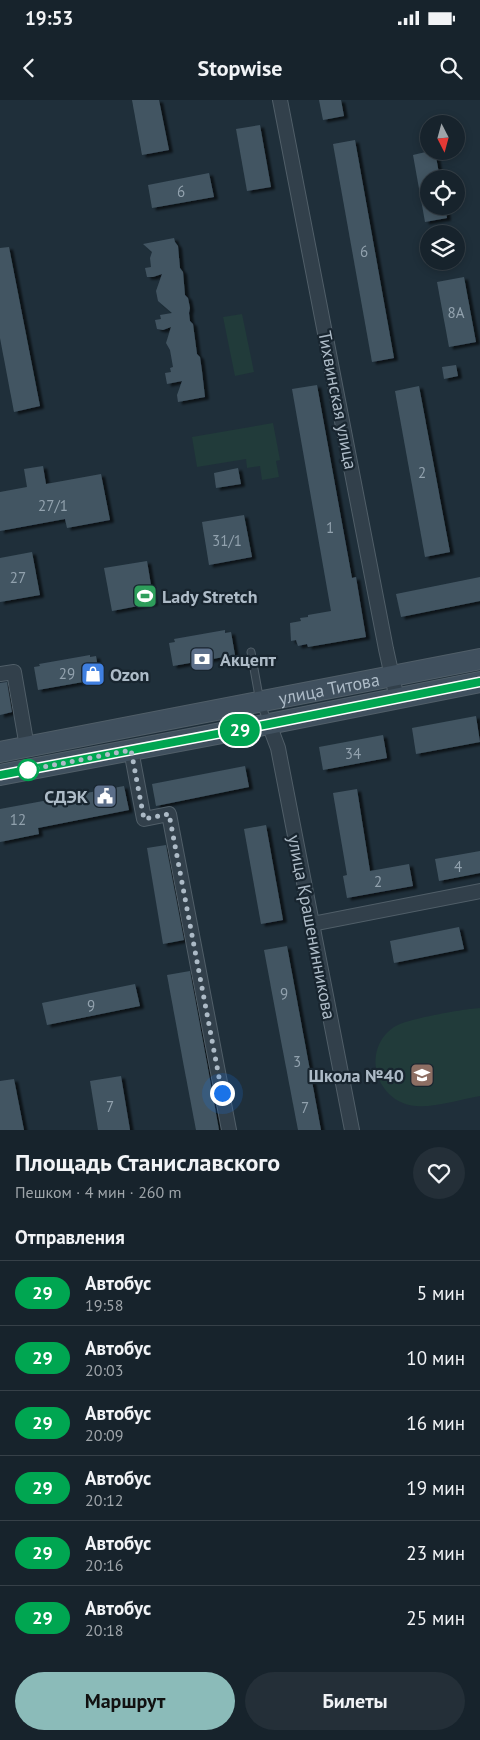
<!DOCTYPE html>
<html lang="ru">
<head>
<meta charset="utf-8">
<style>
	body { margin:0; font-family:"PT Sans",sans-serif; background:#242f38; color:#f1f3f6; height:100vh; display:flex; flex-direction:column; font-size:19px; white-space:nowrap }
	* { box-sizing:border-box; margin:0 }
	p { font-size:16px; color:#9ea4a9 }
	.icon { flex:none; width:28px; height:28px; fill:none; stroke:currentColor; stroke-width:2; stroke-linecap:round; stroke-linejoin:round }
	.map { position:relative; height:1030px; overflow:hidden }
	.drawer { display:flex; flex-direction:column; background:#17232c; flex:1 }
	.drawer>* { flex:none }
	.badge { padding:0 10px; border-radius:16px; font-size:18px; line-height:32px }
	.needle { width:32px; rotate:174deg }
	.tools { position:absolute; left:420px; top:15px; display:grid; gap:10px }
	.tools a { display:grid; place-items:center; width:45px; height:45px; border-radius:50%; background:#17232c; box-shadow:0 2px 8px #0003,0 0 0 1px #364048; font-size:25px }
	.you { position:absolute; width:25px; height:25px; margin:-12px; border:4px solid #fff; border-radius:50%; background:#1a73e8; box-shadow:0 0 0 8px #1a73e833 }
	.map>.badge { position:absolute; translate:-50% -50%; box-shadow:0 0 0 2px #fff }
	h2 { padding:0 15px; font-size:19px; line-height:45px }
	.round { display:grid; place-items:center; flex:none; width:52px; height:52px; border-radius:26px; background:#242f38 }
	.headline { display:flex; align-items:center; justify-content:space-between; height:85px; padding:0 15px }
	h1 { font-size:24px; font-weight:700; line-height:38px }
	.cta { display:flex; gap:10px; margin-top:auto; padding:10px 15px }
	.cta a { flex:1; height:58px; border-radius:30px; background:#8bbbb9; color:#111; font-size:20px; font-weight:700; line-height:58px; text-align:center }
	.cta a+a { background:#242f38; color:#f1f3f6 }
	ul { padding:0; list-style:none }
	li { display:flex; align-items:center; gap:15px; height:65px; padding:0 15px; border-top:1px solid #364048 }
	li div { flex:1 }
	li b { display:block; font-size:19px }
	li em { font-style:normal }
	li .badge { min-width:55px; font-weight:700; text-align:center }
	.status { display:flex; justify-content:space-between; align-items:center; height:35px; padding:0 25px; background:#17232c; direction:ltr }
	.status svg { height:14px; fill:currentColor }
	header { display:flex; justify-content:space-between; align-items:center; height:65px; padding:0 15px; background:#17232c; font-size:22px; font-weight:700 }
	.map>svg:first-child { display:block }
	.green { fill:#213b3a }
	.building { fill:#425562; filter:url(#shadow) }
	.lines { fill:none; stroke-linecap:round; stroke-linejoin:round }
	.service-casing { stroke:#505e68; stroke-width:9 }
	.minor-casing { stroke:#505e68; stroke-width:16 }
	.secondary-casing { stroke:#505e68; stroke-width:22 }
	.service { stroke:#32404b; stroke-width:7 }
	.minor { stroke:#32404b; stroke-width:14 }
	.secondary { stroke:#40505e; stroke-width:20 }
	.line-casing { stroke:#fff; stroke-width:11 }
	.line { stroke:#00a651; stroke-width:8 }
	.walk { stroke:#adbbc7; stroke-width:5; stroke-dasharray:0 9 }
	.stop-dot { fill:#fff; stroke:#00a651; stroke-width:2.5 }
	.labels { text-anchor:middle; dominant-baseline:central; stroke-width:4.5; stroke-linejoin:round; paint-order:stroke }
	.number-label { font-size:15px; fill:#92a2ae }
	.street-label { font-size:18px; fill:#adbbc7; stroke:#18252f }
	.poi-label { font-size:18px; font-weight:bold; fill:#adbbc7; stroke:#18252f; text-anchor:start }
</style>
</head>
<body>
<div class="status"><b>19:53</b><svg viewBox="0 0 49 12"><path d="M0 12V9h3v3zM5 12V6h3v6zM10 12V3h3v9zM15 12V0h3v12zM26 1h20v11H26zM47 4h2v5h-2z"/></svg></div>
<header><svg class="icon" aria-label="back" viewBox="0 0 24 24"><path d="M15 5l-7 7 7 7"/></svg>Stopwise<svg class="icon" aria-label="search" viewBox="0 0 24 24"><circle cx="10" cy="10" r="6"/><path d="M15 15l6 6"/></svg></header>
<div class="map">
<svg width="480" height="1030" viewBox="0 0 480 1030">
	<defs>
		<filter id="shadow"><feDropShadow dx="4" dy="2.5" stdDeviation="1" flood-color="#0009"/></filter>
	</defs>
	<rect width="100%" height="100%" fill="#1f2f3a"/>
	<g class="green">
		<polygon points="242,214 254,272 235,276 223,217"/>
		<polygon points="273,323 280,360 276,361 279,377 262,380 260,366 247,368 246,359 197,367 192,337"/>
		<path d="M480,908V996C462,999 433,1008 416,1006C376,1003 360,950 394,927C405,919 464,909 480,908Z"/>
	</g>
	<g class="building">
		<polygon points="132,0 159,0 169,50 142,55"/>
		<polygon points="319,0 341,0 344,16 323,20"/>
		<polygon points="260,25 271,87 247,91 236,29"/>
		<polygon points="355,40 394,258 372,262 333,44"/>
		<polygon points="430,51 435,51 440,79 429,79 429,106 445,106 447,118 425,122 413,55"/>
		<polygon points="209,73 214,97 152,108 148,85"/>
		<polygon points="174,138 175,142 178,146 180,168 183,172 185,195 188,198 190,208 189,213 190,221 193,224 197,254 200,257 202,271 205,297 178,302 177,295 182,281 167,284 165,273 171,272 170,268 173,267 170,250 166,243 171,227 163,230 157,229 155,220 161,219 160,215 172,213 158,201 156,191 162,174 153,177 147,177 145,168 151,167 150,158 152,152 143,144"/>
		<polygon points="9,147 40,306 14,312 0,238 0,148"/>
		<polygon points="464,177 476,242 449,247 437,182"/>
		<polygon points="456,265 458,276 444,279 442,267"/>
		<polygon points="317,285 352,478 356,477 366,537 308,547 307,544 298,546 296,540 291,541 290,523 301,521 300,518 308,517 308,515 331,511 292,289"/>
		<polygon points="419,286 450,452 425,457 395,291"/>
		<polygon points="43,366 46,384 101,374 110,420 67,428 65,419 0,431 0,392 27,387 24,369"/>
		<polygon points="238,368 241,384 216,388 214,373"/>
		<polygon points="244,415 252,457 209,465 202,422"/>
		<polygon points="32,452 40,495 0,502 0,458"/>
		<polygon points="147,461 154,503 112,511 104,468"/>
		<polygon points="480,477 480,501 401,517 396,494"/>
		<polygon points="225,530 225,533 231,532 235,555 173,566 169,543 175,542 174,539"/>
		<polygon points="90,555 90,557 96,556 100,579 38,590 34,567 40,566 39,564"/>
		<polygon points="7,582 12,612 0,615 0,583"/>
		<polygon points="476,616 480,642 416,654 412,628"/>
		<polygon points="383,635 387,658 323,670 319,647"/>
		<polygon points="245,666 249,687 156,706 152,684"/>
		<polygon points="124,686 129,710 38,728 39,734 0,742 0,709"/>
		<polygon points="357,689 370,771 409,764 413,786 347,798 343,776 347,775 333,693"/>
		<polygon points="266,725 283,820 261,824 244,729"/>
		<polygon points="166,745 184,840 163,844 147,748"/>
		<polygon points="480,751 480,773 439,781 435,759"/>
		<polygon points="459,827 464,849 394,863 390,841"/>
		<polygon points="287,846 321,1030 298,1030 281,941 264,850"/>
		<polygon points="190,871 207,963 219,1030 196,1030 184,967 167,875"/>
		<polygon points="135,884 140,906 47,925 42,903"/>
		<polygon points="121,976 130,1030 98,1030 90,981"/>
		<polygon points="14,979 24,1030 0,1030 0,981"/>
	</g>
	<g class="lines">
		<g class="service-casing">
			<polyline id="service" points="251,552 260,602 268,622"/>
		</g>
		<g class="minor-casing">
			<g id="minor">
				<polyline points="280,0 386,549 397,599"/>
				<polyline points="0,574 14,572 27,647"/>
				<polyline points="269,624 278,648 352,1030"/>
				<polyline points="131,650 144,719 169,714 229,1030"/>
				<polyline points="312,824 480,791"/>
			</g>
		</g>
		<g class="secondary-casing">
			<g id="secondary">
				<path id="s1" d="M0,652L480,559"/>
				<polyline points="0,675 269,624 480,582"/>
			</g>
		</g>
		<use href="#service" class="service"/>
		<use href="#minor" class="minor"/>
		<use href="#secondary" class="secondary"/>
	</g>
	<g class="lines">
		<g class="line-casing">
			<polyline id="line" points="0,675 269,624 480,582"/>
		</g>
		<use href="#line" class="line"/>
		<polyline class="walk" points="28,670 131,650 144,719 169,714 222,993"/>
	</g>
	<defs>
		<g id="stadium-square" transform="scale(1.25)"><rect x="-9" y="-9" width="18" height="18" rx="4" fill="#2e9e5b" stroke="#18252f"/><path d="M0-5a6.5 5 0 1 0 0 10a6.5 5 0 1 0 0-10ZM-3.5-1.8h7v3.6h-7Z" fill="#fff"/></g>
		<g id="bank-square" transform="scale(1.25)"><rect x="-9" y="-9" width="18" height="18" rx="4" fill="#5c6f8a" stroke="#18252f"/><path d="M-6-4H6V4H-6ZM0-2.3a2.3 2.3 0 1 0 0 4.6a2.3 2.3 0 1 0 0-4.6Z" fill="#fff"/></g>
		<g id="shop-square" transform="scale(1.25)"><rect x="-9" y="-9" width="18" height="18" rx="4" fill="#3f7fe0" stroke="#18252f"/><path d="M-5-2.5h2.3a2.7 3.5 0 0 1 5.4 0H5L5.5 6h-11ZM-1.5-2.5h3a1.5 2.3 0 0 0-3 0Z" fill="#fff"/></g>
		<g id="civic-square" transform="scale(1.25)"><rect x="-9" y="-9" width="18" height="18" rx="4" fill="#5c6f8a" stroke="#18252f"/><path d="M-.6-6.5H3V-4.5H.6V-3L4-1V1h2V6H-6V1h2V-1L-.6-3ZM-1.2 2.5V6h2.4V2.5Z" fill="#fff"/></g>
		<g id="school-square" transform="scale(1.25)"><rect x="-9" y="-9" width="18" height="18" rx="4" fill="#8d6e63" stroke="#18252f"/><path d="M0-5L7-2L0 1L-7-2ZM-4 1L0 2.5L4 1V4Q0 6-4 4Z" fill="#fff"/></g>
	</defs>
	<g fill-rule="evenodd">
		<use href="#stadium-square" x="145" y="496"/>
		<use href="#bank-square" x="202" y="559"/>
		<use href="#shop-square" x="93" y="574"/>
		<use href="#civic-square" x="105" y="696"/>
		<use href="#school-square" x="422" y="975"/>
	</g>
	<circle class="stop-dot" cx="28" cy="670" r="10"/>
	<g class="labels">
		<g class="number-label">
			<text x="181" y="91">6</text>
			<text x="364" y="151">6</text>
			<text x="456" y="212">8А</text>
			<text x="422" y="372">2</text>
			<text x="53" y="405">27/1</text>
			<text x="330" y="427">1</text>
			<text x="227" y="440">31/1</text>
			<text x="18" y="477">27</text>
			<text x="67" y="573">29</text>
			<text x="353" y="653">34</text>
			<text x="18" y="719">12</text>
			<text x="458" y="766">4</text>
			<text x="378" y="781">2</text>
			<text x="284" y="893">9</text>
			<text x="91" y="905">9</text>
			<text x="297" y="961">3</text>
			<text x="110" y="1006">7</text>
			<text x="305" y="1007">7</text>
		</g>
		<g class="street-label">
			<text transform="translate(338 300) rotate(79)">Тихвинская улица</text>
			<text stroke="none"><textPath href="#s1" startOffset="335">улица Титова</textPath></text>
			<text transform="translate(312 827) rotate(79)">улица Крашенинникова</text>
		</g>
		<g class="poi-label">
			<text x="162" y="496">Lady Stretch</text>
			<text x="220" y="559">Акцепт</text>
			<text x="110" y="574">Ozon</text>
			<text x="88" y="696" text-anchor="end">СДЭК</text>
			<text x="404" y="975" text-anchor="end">Школа №40</text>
		</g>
	</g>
</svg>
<div class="tools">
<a><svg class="needle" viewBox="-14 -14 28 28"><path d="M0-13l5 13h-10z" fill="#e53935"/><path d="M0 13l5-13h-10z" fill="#9ea4a9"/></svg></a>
<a><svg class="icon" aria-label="locate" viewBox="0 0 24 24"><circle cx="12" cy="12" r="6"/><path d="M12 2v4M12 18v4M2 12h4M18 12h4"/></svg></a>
<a><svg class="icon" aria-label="layers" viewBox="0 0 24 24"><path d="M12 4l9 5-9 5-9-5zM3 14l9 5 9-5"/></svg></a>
</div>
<div class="you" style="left:222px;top:993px"></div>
<b class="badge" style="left:240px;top:630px;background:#00a651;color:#fff">29</b>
</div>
<section class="drawer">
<div class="headline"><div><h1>Площадь Станиславского</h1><p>Пешком · 4 мин · 260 m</p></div><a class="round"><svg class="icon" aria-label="heart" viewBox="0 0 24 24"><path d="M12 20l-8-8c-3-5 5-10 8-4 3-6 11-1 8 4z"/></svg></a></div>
<h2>Отправления</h2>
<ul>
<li><span class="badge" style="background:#00a651;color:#fff">29</span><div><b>Автобус</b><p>19:58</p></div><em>5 мин</em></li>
<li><span class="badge" style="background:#00a651;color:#fff">29</span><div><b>Автобус</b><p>20:03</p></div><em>10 мин</em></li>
<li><span class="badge" style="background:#00a651;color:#fff">29</span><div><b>Автобус</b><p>20:09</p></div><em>16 мин</em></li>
<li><span class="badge" style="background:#00a651;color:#fff">29</span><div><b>Автобус</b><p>20:12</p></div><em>19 мин</em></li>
<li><span class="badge" style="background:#00a651;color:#fff">29</span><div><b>Автобус</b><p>20:16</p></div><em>23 мин</em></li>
<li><span class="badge" style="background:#00a651;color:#fff">29</span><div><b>Автобус</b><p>20:18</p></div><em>25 мин</em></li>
</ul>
<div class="cta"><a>Маршрут</a><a>Билеты</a></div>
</section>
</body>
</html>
